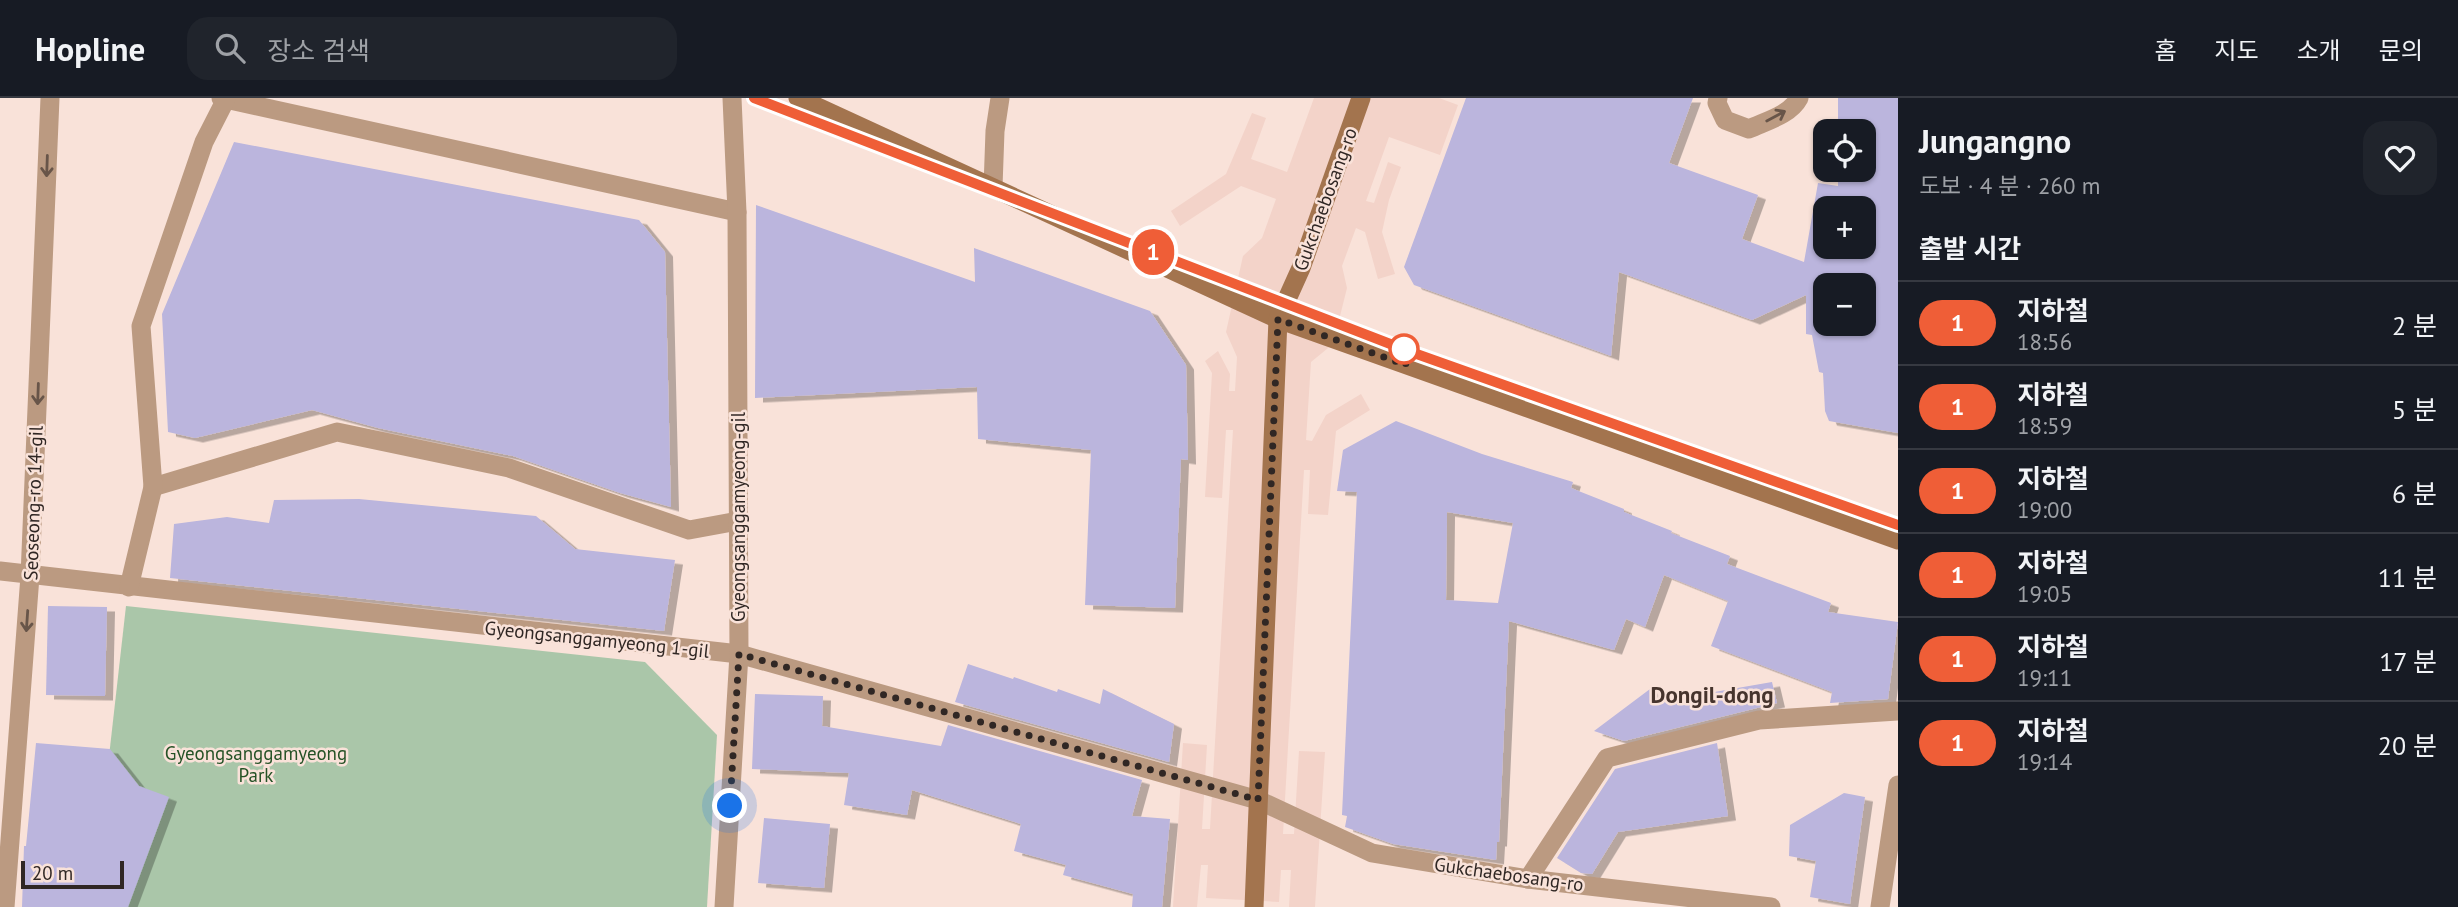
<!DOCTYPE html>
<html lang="ko">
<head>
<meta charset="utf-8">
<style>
	body { margin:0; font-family:"PT Sans","Noto Sans KR",sans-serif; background:#20242c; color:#f1f3f6; height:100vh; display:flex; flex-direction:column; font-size:26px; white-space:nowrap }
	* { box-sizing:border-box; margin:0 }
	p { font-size:23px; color:#9ea1a6 }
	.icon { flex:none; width:38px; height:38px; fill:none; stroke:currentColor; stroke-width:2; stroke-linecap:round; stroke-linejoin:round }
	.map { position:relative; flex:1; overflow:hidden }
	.details { display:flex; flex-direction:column; background:#171b24; width:560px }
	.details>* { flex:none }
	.badge { padding:0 14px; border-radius:23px; font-size:24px; line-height:46px }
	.fabs { position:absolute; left:1813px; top:21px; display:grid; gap:14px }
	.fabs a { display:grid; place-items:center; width:63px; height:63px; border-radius:14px; background:#171b24; box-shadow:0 2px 5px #0004; font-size:35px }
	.scale { position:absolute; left:21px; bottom:18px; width:103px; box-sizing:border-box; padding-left:7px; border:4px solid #302724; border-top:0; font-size:19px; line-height:24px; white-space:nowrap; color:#302724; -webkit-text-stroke:5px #f9e2d9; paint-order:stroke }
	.you { position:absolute; width:35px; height:35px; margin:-18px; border:5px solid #fff; border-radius:50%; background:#1a73e8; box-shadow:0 0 0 10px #1a73e833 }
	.map>.badge { position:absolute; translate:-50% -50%; box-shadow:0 0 0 4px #fff }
	h2 { padding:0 21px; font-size:26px; line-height:63px }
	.round { display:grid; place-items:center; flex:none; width:74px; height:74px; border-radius:21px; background:#20242c }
	.summary { display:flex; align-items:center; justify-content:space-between; height:119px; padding:0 21px }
	h1 { font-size:33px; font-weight:800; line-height:52px }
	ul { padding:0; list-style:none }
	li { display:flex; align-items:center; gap:21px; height:84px; padding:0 21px; border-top:2px solid #363941 }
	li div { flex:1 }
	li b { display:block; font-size:26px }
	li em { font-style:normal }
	li .badge { min-width:77px; font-weight:700; text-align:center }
	header { display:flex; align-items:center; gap:42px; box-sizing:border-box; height:98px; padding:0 35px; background:#171b24; border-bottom:2px solid #363941 }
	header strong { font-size:33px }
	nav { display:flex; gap:38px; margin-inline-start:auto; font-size:24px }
	.search { width:490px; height:63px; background:#20242c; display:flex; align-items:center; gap:18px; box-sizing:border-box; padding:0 24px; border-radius:21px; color:#9ea1a6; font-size:26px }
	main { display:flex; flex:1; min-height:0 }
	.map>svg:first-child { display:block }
	.built { fill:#f3d3c9 }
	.green { fill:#aac6a9 }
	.building { fill:#bbb5dd; fill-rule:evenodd; filter:url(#shadow) }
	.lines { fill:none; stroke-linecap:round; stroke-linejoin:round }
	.service { stroke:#bb9a81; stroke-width:19 }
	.minor { stroke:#bb9a81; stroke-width:19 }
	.tertiary { stroke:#bb9a81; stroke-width:19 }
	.secondary { stroke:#a3744e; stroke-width:19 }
	.oneway { stroke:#685549 }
	.line-casing { stroke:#fff; stroke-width:16 }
	.line { stroke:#ef5e37; stroke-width:10 }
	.walk { stroke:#302724; stroke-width:7; stroke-dasharray:0 12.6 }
	.stop-dot { fill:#fff; stroke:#ef5e37; stroke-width:3.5 }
	.labels { text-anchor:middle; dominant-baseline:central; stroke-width:5; stroke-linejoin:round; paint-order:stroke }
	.street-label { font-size:19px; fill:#302724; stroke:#f9e2d9 }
	.park-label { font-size:19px; fill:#255226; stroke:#f9e2d9 }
	.quarter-label { font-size:23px; font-weight:bold; fill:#46342d; stroke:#f9e2d9 }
</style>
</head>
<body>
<header>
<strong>Hopline</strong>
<div class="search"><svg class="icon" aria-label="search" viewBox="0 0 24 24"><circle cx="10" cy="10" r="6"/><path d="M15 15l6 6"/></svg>장소 검색</div>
<nav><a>홈</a><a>지도</a><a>소개</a><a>문의</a></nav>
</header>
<main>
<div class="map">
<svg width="1898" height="809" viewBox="0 0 1898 809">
	<defs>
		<filter id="shadow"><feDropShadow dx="8" dy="4.5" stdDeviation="0" flood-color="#0004"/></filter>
	</defs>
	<rect width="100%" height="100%" fill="#f9e2d9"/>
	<polygon class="built" points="1314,0 1439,0 1458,7 1440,57 1389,39 1366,103 1374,105 1388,64 1401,69 1389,102 1382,134 1395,176 1378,181 1365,134 1356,130 1342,168 1347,190 1333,246 1311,264 1306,342 1312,343 1326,317 1361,296 1370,312 1336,333 1328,417 1308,416 1310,372 1304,372 1283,736 1294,736 1299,653 1325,654 1315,809 1289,809 1291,772 1281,772 1279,804 1206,800 1208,767 1201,767 1197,809 1173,809 1183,645 1207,647 1202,731 1210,731 1233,332 1226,332 1222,400 1205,399 1212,275 1205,263 1218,253 1230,276 1229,293 1235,293 1237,259 1226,234 1243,158 1262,140 1276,101 1241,88 1180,128 1171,113 1226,76 1252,15 1266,20 1251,61 1287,74"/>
	<polygon class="green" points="126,508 645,564 717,637 707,809 92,809"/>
	<g class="building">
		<path d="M1466,0H1693L1669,65L1758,97L1742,141L1804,164L1818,85L1838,88V72H1864V33H1838V0H1898V335L1829,323L1825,313L1823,275L1819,274L1812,237L1806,236V197L1752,222L1619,174L1611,258L1414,187L1404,169ZM1825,110H1864V149H1825ZM1825,187H1864V226H1825Z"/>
		<polygon points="234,44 639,122 665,154 671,409 620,395 513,358 378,330 312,312 195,340 168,334 162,216"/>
		<polygon points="756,107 975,184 974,150 1150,213 1186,267 1188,362 1181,361 1175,510 1085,507 1091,352 978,341 977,289 755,300"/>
		<path d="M1396,323L1482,356L1573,384L1571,390L1624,411V414L1672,433L1671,435L1730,458L1727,466L1831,505L1828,514L1898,524L1888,601L1830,605L1832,594L1711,548L1728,503L1664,477L1645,529L1626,521L1614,552L1509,523L1499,744H1497L1496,762L1393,746L1345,729L1347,718L1342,717L1357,394L1337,393L1343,352ZM1447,414L1513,425L1498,505L1446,502Z"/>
		<polygon points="359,401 536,418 575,451 675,462 664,533 170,480 174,426 227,419 269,425 274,402"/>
		<polygon points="48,508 107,509 105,598 46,597"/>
		<polygon points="968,566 1013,581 1014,579 1057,594 1058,591 1100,606 1103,591 1174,626 1169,664 955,604"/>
		<polygon points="1772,584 1777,605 1624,643 1594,633 1650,591 1651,605"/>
		<polygon points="755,596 823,598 822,628 941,648 948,627 1142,682 1132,718 1170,721 1162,809 1132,809 1133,796 1063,777 1066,767 1014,753 1021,726 912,692 907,717 844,707 849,675 752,671"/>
		<polygon points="36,645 110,651 139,688 169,699 128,809 22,809 24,748 26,748"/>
		<polygon points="1717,645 1728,718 1618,734 1592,776 1581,775 1557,760 1615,671"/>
		<polygon points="1844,695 1865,699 1850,806 1810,799 1816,763 1789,758 1790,727"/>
		<polygon points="764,720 830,726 824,790 758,785"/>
	</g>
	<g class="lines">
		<g class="service">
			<path d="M1718,0L1717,5L1725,22L1749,31C1766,23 1790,17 1799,0"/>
			<polyline points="1528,781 1607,660 1759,622 1898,613"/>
		</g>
		<g class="minor">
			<polyline points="221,0 737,114"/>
			<polyline points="993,89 995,33 1000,0"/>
			<polyline points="153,389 337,334 509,370 689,432 738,423"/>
			<polyline points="0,473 739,556 1258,702 1372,755 1528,781 1771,809"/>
			<polyline points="129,489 153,389 141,228 204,44 226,1"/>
			<polyline points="5,809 30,478 50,0"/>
			<polyline points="1880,809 1898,687"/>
		</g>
		<polyline class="tertiary" points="724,809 739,556 737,114 732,0"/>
		<g class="secondary">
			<polyline points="798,0 1278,221 1898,442"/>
			<polyline points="1254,809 1278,221 1301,170 1361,0"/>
		</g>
	</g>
	<defs><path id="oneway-shaft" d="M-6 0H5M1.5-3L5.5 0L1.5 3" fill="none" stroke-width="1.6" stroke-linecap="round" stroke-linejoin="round" transform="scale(1.75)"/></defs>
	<g class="oneway">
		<use href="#oneway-shaft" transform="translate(1776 18) rotate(-28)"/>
		<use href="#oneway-shaft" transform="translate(47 68) rotate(92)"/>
		<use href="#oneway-shaft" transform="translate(38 296) rotate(92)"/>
		<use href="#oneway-shaft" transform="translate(27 523) rotate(94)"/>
	</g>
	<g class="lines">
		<g class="line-casing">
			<polyline id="line" points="754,0 1411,254 1898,427"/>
		</g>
		<use href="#line" class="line"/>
		<polyline class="walk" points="730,708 739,556 1258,702 1278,221 1406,267 1404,251"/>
	</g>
	<circle class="stop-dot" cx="1404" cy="251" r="14"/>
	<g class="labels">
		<g class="street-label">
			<text transform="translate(1325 101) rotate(-70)">Gukchaebosang-ro</text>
			<text transform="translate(33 405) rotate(-88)">Seoseong-ro 14-gil</text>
			<text transform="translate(738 419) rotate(-90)">Gyeongsanggamyeong-gil</text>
			<text transform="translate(597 541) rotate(6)">Gyeongsanggamyeong 1-gil</text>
			<text transform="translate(1509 776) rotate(8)">Gukchaebosang-ro</text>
		</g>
		<g class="park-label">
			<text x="256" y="655">Gyeongsanggamyeong<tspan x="256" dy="22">Park</tspan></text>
		</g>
		<g class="quarter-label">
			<text x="1712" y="596">Dongil-dong</text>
		</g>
	</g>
</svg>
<div class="fabs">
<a><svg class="icon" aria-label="locate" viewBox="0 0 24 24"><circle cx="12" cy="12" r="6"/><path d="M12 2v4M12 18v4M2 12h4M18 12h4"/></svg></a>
<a>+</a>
<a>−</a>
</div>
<div class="scale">20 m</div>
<div class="you" style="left:730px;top:708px"></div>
<b class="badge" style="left:1153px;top:154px;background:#ef5e37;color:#fff">1</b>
</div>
<section class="details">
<div class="summary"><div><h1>Jungangno</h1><p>도보 · 4 분 · 260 m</p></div><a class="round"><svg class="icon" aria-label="heart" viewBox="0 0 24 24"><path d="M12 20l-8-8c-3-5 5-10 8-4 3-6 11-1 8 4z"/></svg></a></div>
<h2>출발 시간</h2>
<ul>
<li><span class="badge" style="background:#ef5e37;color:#fff">1</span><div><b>지하철</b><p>18:56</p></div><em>2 분</em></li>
<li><span class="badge" style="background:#ef5e37;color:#fff">1</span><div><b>지하철</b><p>18:59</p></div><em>5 분</em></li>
<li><span class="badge" style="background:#ef5e37;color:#fff">1</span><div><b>지하철</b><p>19:00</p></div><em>6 분</em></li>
<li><span class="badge" style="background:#ef5e37;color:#fff">1</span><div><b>지하철</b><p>19:05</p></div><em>11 분</em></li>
<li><span class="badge" style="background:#ef5e37;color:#fff">1</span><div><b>지하철</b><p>19:11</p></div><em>17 분</em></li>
<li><span class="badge" style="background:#ef5e37;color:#fff">1</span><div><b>지하철</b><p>19:14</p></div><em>20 분</em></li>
</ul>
</section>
</main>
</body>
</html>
